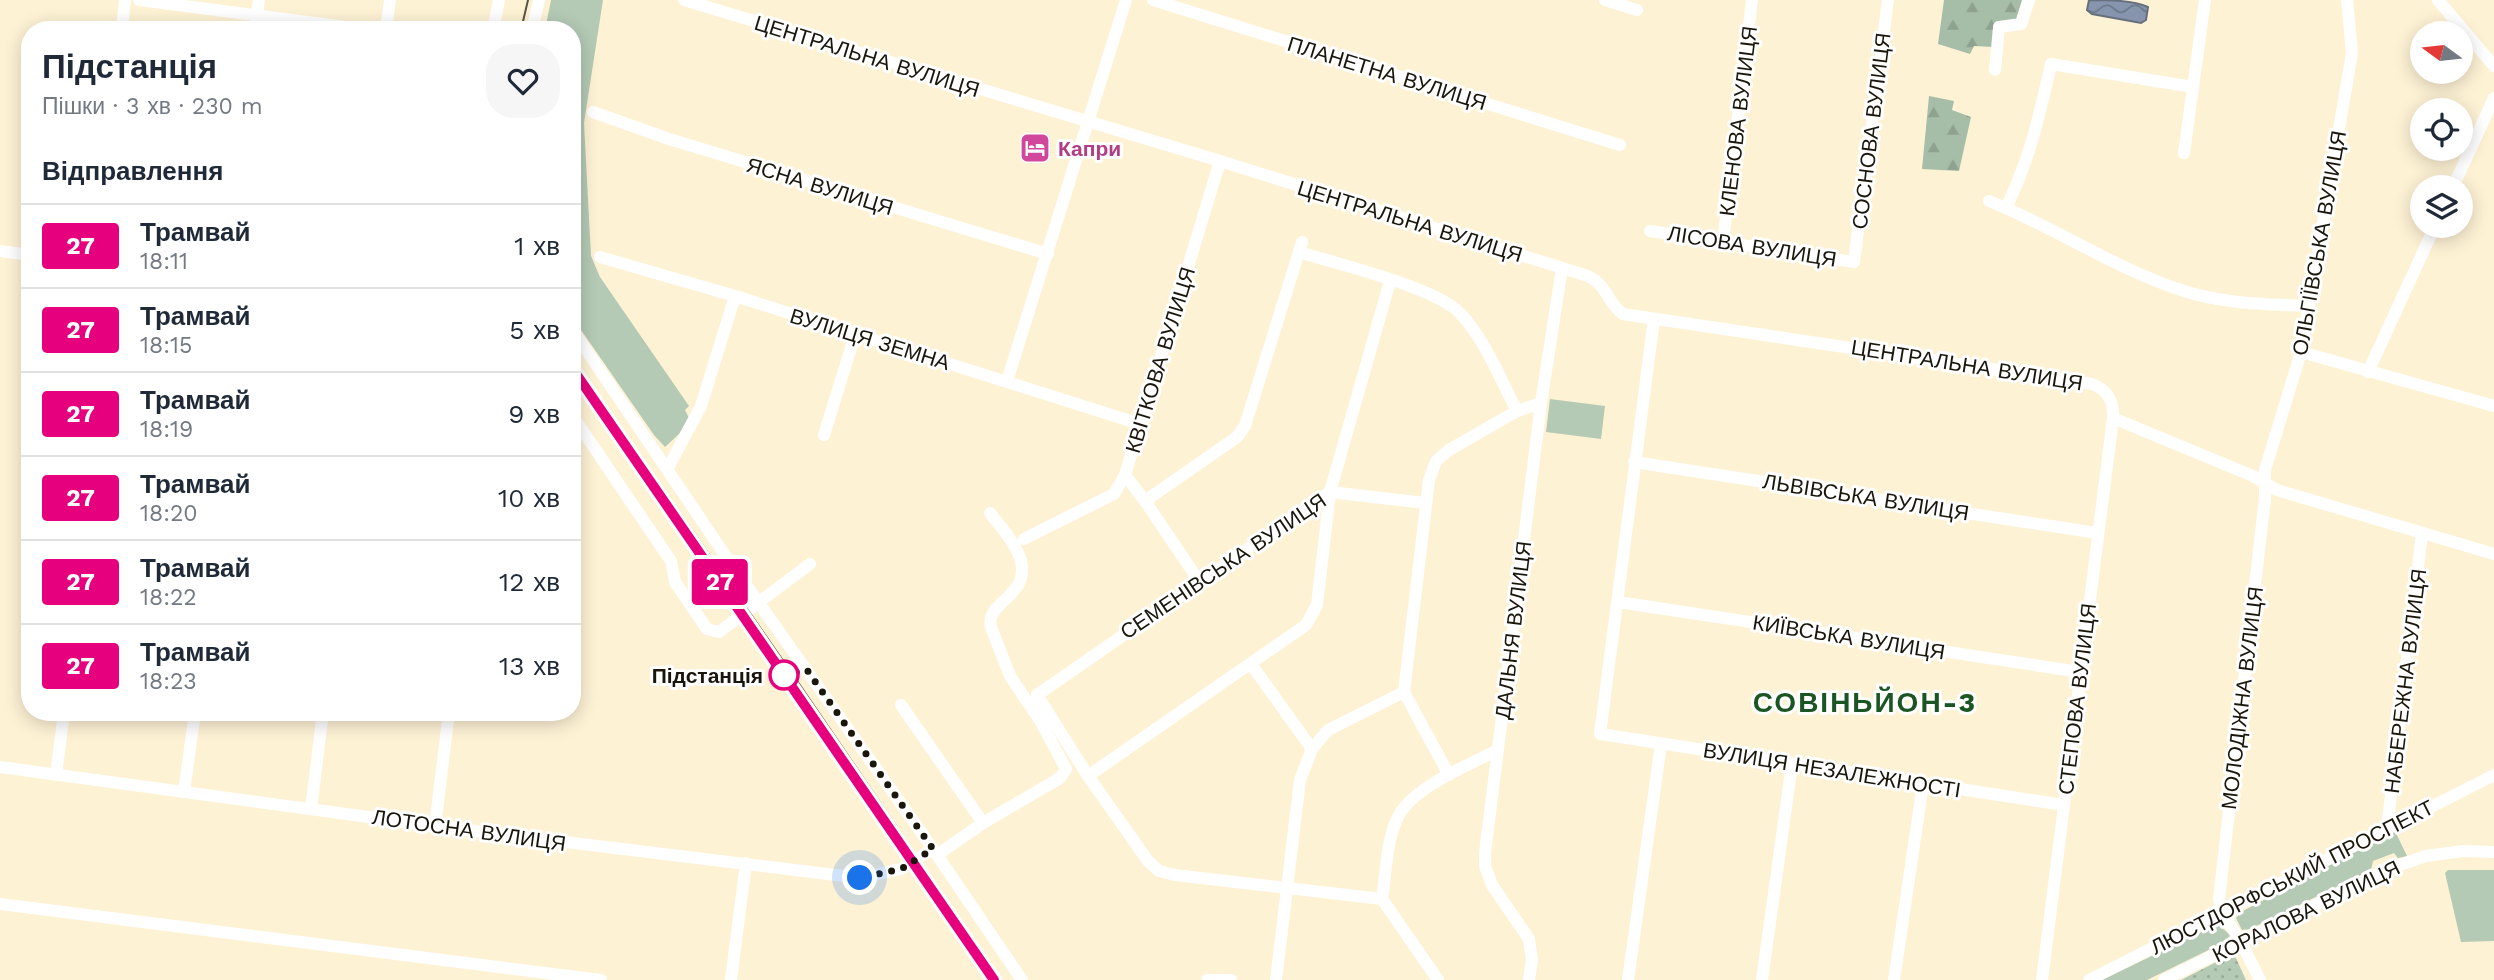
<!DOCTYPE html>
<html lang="uk">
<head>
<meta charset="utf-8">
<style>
	body { margin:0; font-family:"Work Sans",sans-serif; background:#f6f6f7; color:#1f2937; height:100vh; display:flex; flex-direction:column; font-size:26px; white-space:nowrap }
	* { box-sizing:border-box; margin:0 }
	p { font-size:23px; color:#747a83 }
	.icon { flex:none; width:38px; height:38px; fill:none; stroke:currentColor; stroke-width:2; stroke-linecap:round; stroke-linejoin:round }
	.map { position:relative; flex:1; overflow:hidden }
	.sheet { position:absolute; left:21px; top:21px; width:560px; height:700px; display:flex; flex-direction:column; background:#fff; border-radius:28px; box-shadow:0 4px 18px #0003 }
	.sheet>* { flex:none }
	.badge { padding:0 14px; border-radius:5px; font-size:24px; line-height:46px }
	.needle { width:46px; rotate:285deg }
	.fabs { position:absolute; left:2410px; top:21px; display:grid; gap:14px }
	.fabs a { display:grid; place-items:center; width:63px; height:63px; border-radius:50%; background:#fff; box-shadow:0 4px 18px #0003; font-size:35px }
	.you { position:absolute; width:35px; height:35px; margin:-18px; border:5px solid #fff; border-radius:50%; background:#1a73e8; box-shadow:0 0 0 10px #1a73e833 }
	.map>.badge { position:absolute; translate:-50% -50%; box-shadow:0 0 0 4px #fff }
	h2 { padding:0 21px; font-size:26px; line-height:63px }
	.round { display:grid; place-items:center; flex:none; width:74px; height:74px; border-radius:28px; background:#f6f6f7 }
	.summary { display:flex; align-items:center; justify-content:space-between; height:119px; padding:0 21px }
	h1 { font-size:33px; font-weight:800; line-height:52px }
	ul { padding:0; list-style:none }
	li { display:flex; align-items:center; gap:21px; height:84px; padding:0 21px; border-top:2px solid #e0e1e3 }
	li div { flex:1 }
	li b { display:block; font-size:26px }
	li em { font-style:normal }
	li .badge { min-width:77px; font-weight:700; text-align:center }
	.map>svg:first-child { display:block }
	.grass { fill:#b4cab5 }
	.forest { fill:url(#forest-firs) }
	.garden { fill:url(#garden-dots) }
	.water { fill:url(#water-waves); stroke:#666f7d; stroke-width:2 }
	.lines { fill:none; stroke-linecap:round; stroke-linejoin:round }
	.minor { stroke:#fff; stroke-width:12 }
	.tram { stroke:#5b5546; stroke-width:2 }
	.line-casing { stroke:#fff; stroke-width:16 }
	.line { stroke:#e6007e; stroke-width:10 }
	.walk { stroke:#1a160c; stroke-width:7; stroke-dasharray:0 12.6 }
	.stop-dot { fill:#fff; stroke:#e6007e; stroke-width:3.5 }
	.labels { text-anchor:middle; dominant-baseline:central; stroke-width:6; stroke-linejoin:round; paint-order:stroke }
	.street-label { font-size:21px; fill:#1a160c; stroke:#fff }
	.hotel-label { font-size:21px; font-weight:bold; fill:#b23c85; stroke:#fff; text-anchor:start }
	.stop-label { font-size:21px; font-weight:bold; fill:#1a160c; stroke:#fff; text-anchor:end }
	.district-label { font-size:28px; font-weight:bold; letter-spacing:2px; fill:#1b5523; stroke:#fff }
</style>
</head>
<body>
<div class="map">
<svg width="2494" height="980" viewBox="0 0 2494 980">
	<defs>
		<pattern id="forest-firs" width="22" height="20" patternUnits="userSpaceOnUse" patternTransform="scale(1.75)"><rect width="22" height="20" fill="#a6bda7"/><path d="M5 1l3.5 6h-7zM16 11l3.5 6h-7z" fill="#8ea28f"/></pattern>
		<pattern id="garden-dots" width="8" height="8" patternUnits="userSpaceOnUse" patternTransform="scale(1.75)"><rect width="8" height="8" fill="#b4cab5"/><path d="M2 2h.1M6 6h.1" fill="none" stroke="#9aad9a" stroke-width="1.8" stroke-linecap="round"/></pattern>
		<pattern id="water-waves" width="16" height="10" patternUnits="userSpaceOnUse" patternTransform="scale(1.75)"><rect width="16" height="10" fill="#8695ad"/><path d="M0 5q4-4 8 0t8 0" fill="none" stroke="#6d798b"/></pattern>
	</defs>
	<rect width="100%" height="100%" fill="#fef2d5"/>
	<g class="grass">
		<polygon points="551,0 603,0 584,123 591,256 600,277 689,406 685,410 689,418 679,434 665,447 654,435 572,317 572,30 545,30"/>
		<polygon points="1550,399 1605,406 1601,439 1546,432"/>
		<polygon points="2395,831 2407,856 2398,858 2394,853 2373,861 2371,870 2250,929 2242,930 2236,918 2241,912"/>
		<polygon points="2448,870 2494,870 2494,941 2461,942 2445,873"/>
		<polygon points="2218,924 2230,935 2227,941 2147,980 2102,980"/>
	</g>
	<g class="forest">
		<polygon points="1944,0 2022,0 2016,19 1994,25 1993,47 1974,46 1970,54 1938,44"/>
		<polygon points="1929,96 1954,101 1952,110 1971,117 1959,171 1922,169"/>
	</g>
	<polygon class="garden" points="2230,955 2235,956 2246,980 2181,980"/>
	<path class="water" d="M2089,0C2107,0 2132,0 2148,7L2146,20L2141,23L2092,14L2087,10Z"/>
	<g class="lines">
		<g class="minor">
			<polyline points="139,0 369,30"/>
			<path d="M684,0L1220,161L1588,276C1608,286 1607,303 1623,314L2092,384C2108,390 2114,401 2113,418L2042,980"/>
			<polyline points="1153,0 1620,145"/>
			<polyline points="1605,0 1637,10"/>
			<polyline points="2438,0 2494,66"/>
			<polyline points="122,30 125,0"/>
			<polyline points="255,30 259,0"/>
			<polyline points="386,30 390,0"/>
			<polyline points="493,30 499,0"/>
			<polyline points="532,30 539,0"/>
			<polyline points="1995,70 1999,27 2021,24 2029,0"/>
			<polyline points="593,112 669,139 1048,254"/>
			<polyline points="2184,153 2205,0"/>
			<polyline points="2453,187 2494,98"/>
			<path d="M1989,201C2055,227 2114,268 2181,290C2222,304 2266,304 2309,306"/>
			<path d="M2006,208C2030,158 2039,117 2051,64L2193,87"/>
			<polyline points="1650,231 1854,262 1888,0"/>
			<polyline points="1723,241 1752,0"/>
			<polyline points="0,251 30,255"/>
			<path d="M1299,252C1337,264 1435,287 1460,313C1484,338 1501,380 1517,411"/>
			<polyline points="600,257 735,296 1140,424"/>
			<polyline points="1654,319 1600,734 2064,805"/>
			<polyline points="572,329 725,555 933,849 1022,980"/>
			<polyline points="2301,352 2494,406"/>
			<polyline points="2368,372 2435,226"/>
			<polyline points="1007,381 1126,0"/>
			<polyline points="572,415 671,561 675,582 707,629 719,632 810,564"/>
			<polyline points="2113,418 2253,476 2277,490 2494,554"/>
			<polyline points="824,435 855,335"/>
			<polyline points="1634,462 2097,533"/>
			<polyline points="668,468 701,406 735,296"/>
			<polyline points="1145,501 1237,437 1245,426 1302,242"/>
			<polyline points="1425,503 1330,492 1037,695 1088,776 1148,861 1159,871 1175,875 1382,899 1438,980"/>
			<polyline points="1024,539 1114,494 1125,475"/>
			<polyline points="1199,581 1145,501 1125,475 1220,161"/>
			<polyline points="1618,602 2080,672"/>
			<polyline points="1251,664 1312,749"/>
			<polyline points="1404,692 1449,775"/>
			<polyline points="901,705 983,823"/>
			<polyline points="0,767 435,826 860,878 901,869 933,849"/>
			<polyline points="56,775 64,712"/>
			<polyline points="1088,776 1306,625 1317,605 1330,492 1390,281"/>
			<polyline points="184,792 195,712"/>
			<polyline points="311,809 323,712"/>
			<polyline points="435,826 449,712"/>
			<polyline points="2387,829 2422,533"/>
			<path d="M937,855L983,823L1060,778L1066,769L1041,722L1010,676L991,627C984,601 1035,596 1019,555C1013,540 1000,526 990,513"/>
			<path d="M1382,899C1386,874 1386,843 1397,819C1410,788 1469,765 1498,750"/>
			<polyline points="0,904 601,980"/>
			<polyline points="731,980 746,863"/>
			<polyline points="1207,980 1231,980"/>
			<polyline points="1276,980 1300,780 1312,749 1328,730 1404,692 1429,480 1436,461 1449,450 1517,411 1541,403"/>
			<polyline points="1529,980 1532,960 1529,939 1492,885 1485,866 1485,853 1541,403 1562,268"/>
			<polyline points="1628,980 1661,744"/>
			<polyline points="1762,980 1792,764"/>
			<polyline points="1894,980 1923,784"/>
			<polyline points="2089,980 2494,775"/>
			<polyline points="2164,980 2388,869 2426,856 2463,851 2494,852"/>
			<polyline points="2260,980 2241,942 2222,912 2219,899 2265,498 2265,470 2301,352 2352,53 2347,0"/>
		</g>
		<g class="tram">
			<polyline points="521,30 528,0"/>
			<polyline points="572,358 791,672 1001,980"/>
		</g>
	</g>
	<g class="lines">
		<g class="line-casing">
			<polyline id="line" points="572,368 994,980"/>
		</g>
		<use href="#line" class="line"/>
		<polyline class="walk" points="784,675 807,670 933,849 901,869 860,878"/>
	</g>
	<defs>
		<g id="hotel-square" transform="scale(1.575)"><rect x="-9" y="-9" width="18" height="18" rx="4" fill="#d1479c" stroke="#fff"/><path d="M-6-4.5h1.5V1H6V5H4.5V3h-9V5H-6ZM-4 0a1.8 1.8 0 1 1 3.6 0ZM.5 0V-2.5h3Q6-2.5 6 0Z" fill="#fff"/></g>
	</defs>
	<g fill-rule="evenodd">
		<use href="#hotel-square" x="1035" y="148"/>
	</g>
	<circle class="stop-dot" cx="784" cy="675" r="14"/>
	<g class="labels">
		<g class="street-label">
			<text transform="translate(867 56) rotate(17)">ЦЕНТРАЛЬНА ВУЛИЦЯ</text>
			<text transform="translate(1387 73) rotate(17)">ПЛАНЕТНА ВУЛИЦЯ</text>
			<text transform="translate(1738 121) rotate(-83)">КЛЕНОВА ВУЛИЦЯ</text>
			<text transform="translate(1871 131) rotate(-83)">СОСНОВА ВУЛИЦЯ</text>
			<text transform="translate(820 186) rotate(17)">ЯСНА ВУЛИЦЯ</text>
			<text transform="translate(1410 221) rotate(17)">ЦЕНТРАЛЬНА ВУЛИЦЯ</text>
			<text transform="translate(2319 243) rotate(-80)">ОЛЬГІЇВСЬКА ВУЛИЦЯ</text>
			<text transform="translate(1752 246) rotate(9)">ЛІСОВА ВУЛИЦЯ</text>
			<text transform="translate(870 339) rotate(17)">ВУЛИЦЯ ЗЕМНА</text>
			<text transform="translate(1160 360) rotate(-73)">КВІТКОВА ВУЛИЦЯ</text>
			<text transform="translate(1967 365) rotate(9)">ЦЕНТРАЛЬНА ВУЛИЦЯ</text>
			<text transform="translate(1866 497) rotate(9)">ЛЬВІВСЬКА ВУЛИЦЯ</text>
			<text transform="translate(1223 566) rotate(-34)">СЕМЕНІВСЬКА ВУЛИЦЯ</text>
			<text transform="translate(1513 630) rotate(-83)">ДАЛЬНЯ ВУЛИЦЯ</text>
			<text transform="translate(1849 637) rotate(9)">КИЇВСЬКА ВУЛИЦЯ</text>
			<text transform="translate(2405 681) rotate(-83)">НАБЕРЕЖНА ВУЛИЦЯ</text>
			<text transform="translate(2242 698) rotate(-83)">МОЛОДІЖНА ВУЛИЦЯ</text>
			<text transform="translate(2077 699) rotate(-83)">СТЕПОВА ВУЛИЦЯ</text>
			<text transform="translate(1832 770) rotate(9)">ВУЛИЦЯ НЕЗАЛЕЖНОСТІ</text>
			<text transform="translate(469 830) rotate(8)">ЛОТОСНА ВУЛИЦЯ</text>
			<text transform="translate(2292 877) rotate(-27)">ЛЮСТДОРФСЬКИЙ ПРОСПЕКТ</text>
			<text transform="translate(2306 911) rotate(-26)">КОРАЛОВА ВУЛИЦЯ</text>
		</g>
		<g class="hotel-label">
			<text x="1058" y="148">Капри</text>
		</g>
		<g class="stop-label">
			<text x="763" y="675">Підстанція</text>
		</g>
		<g class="district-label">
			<text x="1865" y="702">СОВІНЬЙОН-3</text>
		</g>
	</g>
</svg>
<div class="fabs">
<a><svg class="needle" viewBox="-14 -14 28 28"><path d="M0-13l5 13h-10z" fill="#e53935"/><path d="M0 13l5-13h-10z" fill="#747a83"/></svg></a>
<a><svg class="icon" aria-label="locate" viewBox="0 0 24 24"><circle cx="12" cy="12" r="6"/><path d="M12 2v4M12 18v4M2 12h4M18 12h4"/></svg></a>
<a><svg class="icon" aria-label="layers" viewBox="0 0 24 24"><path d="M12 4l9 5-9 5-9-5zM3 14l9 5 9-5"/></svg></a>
</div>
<div class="you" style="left:860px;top:878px"></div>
<b class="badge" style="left:720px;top:582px;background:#e6007e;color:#fff">27</b>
<section class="sheet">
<div class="summary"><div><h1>Підстанція</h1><p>Пішки · 3 хв · 230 m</p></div><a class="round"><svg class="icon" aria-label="heart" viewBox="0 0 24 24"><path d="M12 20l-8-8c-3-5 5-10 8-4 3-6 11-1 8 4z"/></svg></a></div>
<h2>Відправлення</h2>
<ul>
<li><span class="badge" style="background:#e6007e;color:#fff">27</span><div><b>Трамвай</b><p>18:11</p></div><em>1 хв</em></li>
<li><span class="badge" style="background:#e6007e;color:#fff">27</span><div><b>Трамвай</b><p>18:15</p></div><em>5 хв</em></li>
<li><span class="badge" style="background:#e6007e;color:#fff">27</span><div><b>Трамвай</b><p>18:19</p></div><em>9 хв</em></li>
<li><span class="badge" style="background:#e6007e;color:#fff">27</span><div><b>Трамвай</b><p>18:20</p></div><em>10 хв</em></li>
<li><span class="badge" style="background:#e6007e;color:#fff">27</span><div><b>Трамвай</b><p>18:22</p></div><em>12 хв</em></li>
<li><span class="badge" style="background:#e6007e;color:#fff">27</span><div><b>Трамвай</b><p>18:23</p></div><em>13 хв</em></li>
</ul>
</section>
</div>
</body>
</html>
